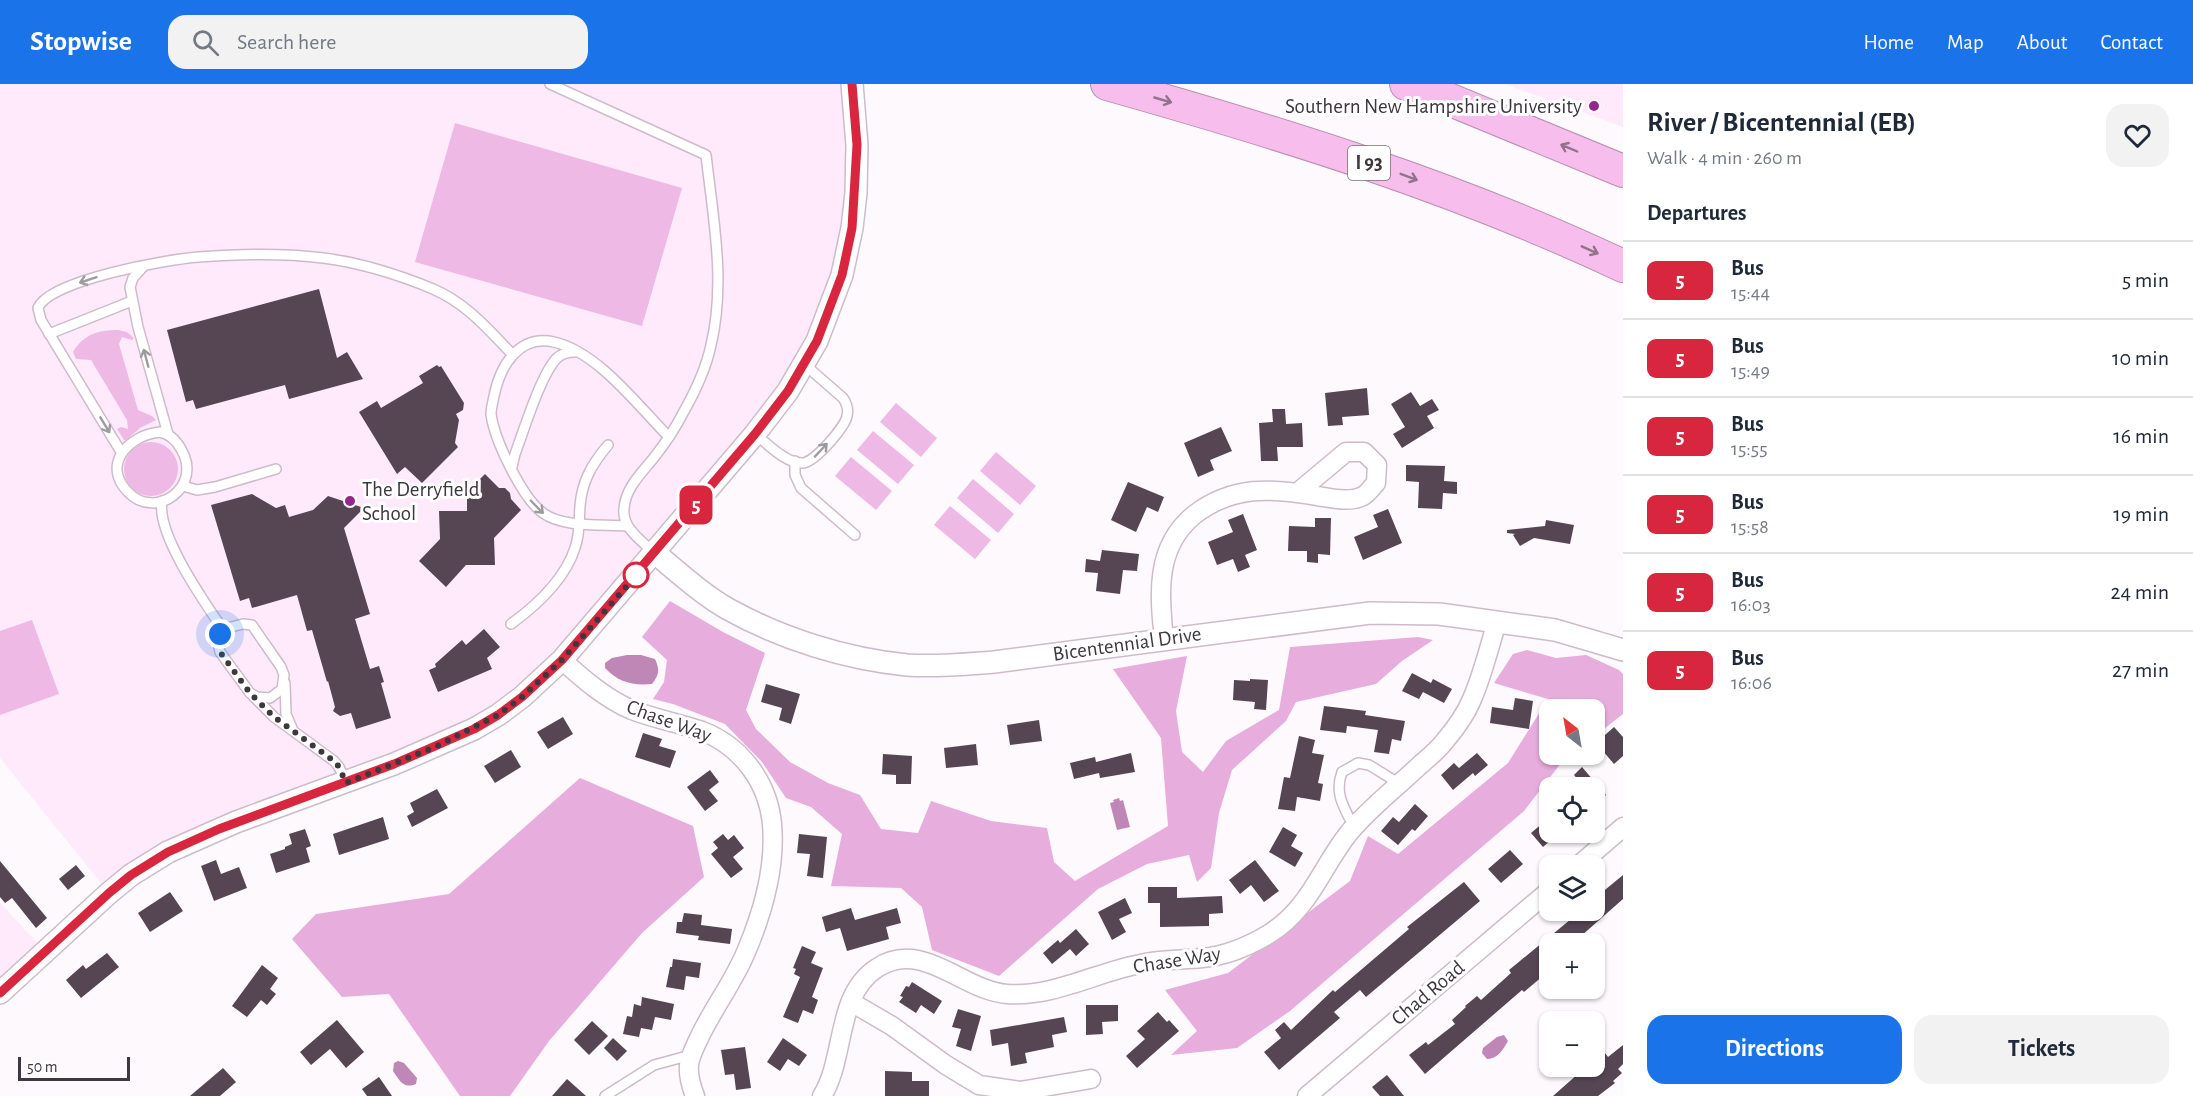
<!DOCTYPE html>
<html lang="en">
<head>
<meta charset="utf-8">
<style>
	body { margin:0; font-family:"Alegreya Sans",sans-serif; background:#f2f2f3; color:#1f2937; height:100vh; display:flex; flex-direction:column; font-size:22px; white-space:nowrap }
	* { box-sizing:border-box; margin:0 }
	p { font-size:20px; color:#747a83 }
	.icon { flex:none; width:33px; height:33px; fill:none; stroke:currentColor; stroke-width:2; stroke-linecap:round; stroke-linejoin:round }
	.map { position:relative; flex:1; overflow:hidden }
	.panel { display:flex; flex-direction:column; background:#fff; width:570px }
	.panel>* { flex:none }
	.badge { padding:0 12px; border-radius:9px; font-size:21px; line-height:39px }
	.needle { width:39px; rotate:329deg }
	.tools { position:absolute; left:1539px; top:615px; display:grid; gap:12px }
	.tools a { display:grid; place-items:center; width:66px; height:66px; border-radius:12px; background:#fff; box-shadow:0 2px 4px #0004; font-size:30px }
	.scale { position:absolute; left:18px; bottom:15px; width:112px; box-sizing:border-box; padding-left:6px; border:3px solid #3e373d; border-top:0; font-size:16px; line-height:21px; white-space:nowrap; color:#3e373d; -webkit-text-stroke:4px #fff; paint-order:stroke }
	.you { position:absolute; width:30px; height:30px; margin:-15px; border:4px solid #fff; border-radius:50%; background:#1a73e8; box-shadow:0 0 0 9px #1a73e833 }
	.map>.badge { position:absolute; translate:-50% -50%; box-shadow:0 0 0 3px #fff }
	h2 { padding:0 24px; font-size:22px; line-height:54px }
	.round { display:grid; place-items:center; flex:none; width:63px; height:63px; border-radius:18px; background:#f2f2f3 }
	.head { display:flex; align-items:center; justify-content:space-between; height:102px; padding:0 24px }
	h1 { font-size:28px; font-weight:700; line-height:45px }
	.primary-button { display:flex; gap:12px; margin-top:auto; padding:12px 24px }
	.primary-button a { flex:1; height:69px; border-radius:18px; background:#1a73e8; color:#fff; font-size:24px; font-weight:700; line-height:69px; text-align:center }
	.primary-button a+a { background:#f2f2f3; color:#1f2937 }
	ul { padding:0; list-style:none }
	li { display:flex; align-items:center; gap:18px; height:78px; padding:0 24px; border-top:2px solid #e0e1e3 }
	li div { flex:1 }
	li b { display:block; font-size:22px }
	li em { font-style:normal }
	li .badge { min-width:66px; font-weight:700; text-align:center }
	header { display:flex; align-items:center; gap:36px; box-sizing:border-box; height:84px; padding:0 30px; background:#1a73e8; color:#fff }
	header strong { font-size:28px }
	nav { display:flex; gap:33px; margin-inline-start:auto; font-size:21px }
	.search { width:420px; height:54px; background:#f2f2f3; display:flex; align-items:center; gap:15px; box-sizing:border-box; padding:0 21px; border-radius:18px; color:#747a83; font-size:22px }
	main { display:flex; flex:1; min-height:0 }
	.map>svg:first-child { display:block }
	.built { fill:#ffeafb }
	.green { fill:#eeb9e4 }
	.forest { fill:#e7addd }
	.water { fill:#bf87b6 }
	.building { fill:#564653 }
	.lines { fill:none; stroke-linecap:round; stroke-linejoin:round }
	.service-casing { stroke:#cebbca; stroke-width:12 }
	.minor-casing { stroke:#cebbca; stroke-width:21 }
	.tertiary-casing { stroke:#cebbca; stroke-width:24 }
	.motorway-casing { stroke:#b68faf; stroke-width:34 }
	.service { stroke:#fff; stroke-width:9 }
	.minor { stroke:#fff; stroke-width:18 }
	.tertiary { stroke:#fff; stroke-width:21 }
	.motorway { stroke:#f7beed; stroke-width:32 }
	.oneway { stroke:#91748c }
	.oneway2 { stroke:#9e9b9e }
	.line-casing { stroke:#fff; stroke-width:14 }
	.line { stroke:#d7263d; stroke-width:9 }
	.walk { stroke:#3e373d; stroke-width:6; stroke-dasharray:0 10.8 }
	.poi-dot { fill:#942789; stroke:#fff; stroke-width:2 }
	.stop-dot { fill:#fff; stroke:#d7263d; stroke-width:3 }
	.labels { text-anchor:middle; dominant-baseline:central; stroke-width:6; stroke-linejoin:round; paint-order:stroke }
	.shield { fill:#fff; stroke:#787377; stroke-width:1.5 }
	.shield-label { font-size:20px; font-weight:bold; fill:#3e373d }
	.poi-label { font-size:21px; fill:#3e373d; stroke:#fff; text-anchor:end }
	.street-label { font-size:21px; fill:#3e373d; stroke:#fff }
</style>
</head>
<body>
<header>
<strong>Stopwise</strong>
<div class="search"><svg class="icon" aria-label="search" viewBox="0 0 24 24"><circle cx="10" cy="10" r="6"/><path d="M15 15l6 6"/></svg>Search here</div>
<nav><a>Home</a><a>Map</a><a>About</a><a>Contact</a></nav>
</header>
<main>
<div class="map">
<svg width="1623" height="1012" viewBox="0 0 1623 1012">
	<rect width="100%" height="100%" fill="#fdf9fc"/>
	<g class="built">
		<polygon points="0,0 837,0 853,4 856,109 804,280 522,613 236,738 109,809 0,674"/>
		<polygon points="1505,0 1623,0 1623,43"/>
		<polygon points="0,819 45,867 0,909"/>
	</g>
	<g class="green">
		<polygon points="455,39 682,104 642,242 415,178"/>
		<path d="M118,246L127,248L134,254L132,256L122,253L119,260L138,326L152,332L156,336L140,344L126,356H124L117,345L121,343L128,345L127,336L91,276L76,275L73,268C84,250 98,246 118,246Z"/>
		<polygon points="896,319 937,354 921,373 880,338"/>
		<polygon points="873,347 914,381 898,400 857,366"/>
		<circle cx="151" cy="385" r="27"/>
		<polygon points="996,368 1036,402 1020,421 980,387"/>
		<polygon points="851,373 892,407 876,426 835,392"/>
		<polygon points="973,395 1014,430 998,449 957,414"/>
		<polygon points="950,422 991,456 975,475 934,441"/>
		<polygon points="32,536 59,610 0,631 0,547"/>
	</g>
	<g class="forest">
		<polygon points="670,517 723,548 765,569 746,626 756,645 790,678 828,699 860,711 881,745 918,749 931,717 991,737 1047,744 1054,778 1075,797 1168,742 1161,654 1113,585 1187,572 1176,627 1182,668 1203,688 1226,657 1279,626 1290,563 1418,553 1433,556 1402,577 1376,600 1296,618 1286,637 1232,686 1219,729 1211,784 1197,798 1189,771 1147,780 1098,805 999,892 932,866 922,823 901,804 831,802 842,750 811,723 786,714 762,678 725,640 673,620 653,615 664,598 667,576 642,553"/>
		<polygon points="1527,566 1556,574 1586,571 1619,586 1623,590 1623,630 1595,652 1594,626 1550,626 1550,670 1572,671 1561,679 1524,727 1290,927 1237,964 1171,971 1197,947 1165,906 1228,889 1350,797 1368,752 1398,770 1508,679 1548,615 1494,599 1513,570"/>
		<polygon points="580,694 693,742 704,793 642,849 549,957 510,1012 460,1012 389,910 342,913 292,855 316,830 449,810"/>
	</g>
	<g class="water">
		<path d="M627,571H641L655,575C660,586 659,591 652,600C633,602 618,598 605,584V579L612,574Z"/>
		<polygon points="1119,714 1120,717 1123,716 1130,743 1117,746 1110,719 1114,718 1113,716"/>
		<path d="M1504,951L1508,957C1504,964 1498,975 1487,975L1482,969L1483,964L1497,953Z"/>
		<path d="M398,977L404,979L417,994L416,1000C403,1005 400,997 393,987L394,979Z"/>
	</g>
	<g class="building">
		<polygon points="319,205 337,274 347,268 363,295 289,315 285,301 196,325 193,316 186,318 167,246"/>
		<polygon points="437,281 439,283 441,282 464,319 463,326 456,330 459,336 455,359 458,363 422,399 405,383 397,390 359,328 377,317 381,324 423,299 419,292"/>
		<polygon points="1367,304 1369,331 1342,333 1343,341 1328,342 1325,309"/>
		<polygon points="1411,308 1420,322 1432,315 1439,326 1427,332 1434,344 1402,364 1393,350 1405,343 1391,320"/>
		<polygon points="1272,325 1285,325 1286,340 1302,339 1303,363 1277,363 1278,377 1261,377 1259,339 1273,338"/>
		<polygon points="1221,343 1232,367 1210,376 1214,386 1198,393 1184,359"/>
		<polygon points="1406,381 1445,382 1444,397 1457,398 1457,410 1443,409 1442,425 1418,424 1419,398 1406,397"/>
		<polygon points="485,390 499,404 505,404 510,409 511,415 521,426 494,454 495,481 466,481 446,503 419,477 440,455 439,427 467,427 467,408"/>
		<polygon points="1128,398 1164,413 1158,428 1147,423 1136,448 1111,436"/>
		<polygon points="252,410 276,424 285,421 289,433 313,426 328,412 364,424 344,444 370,530 355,535 370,585 379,582 384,598 381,599 391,634 356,645 351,629 340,632 333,627 335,623 328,597 327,598 312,546 307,547 297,511 252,524 249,514 240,517 211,421"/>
		<polygon points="1388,425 1402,459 1363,476 1354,453 1378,443 1373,431"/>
		<polygon points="1243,430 1257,466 1245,471 1250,483 1238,488 1233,475 1217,481 1208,458 1233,448 1228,436"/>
		<polygon points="1315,434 1331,434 1330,471 1318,470 1318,479 1307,478 1307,467 1288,467 1289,442 1315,443"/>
		<polygon points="1546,436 1574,441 1570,460 1534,454 1520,462 1513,451 1515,450 1507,449 1507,446 1545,442"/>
		<polygon points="1102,466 1139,470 1137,487 1123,486 1120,510 1096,507 1098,489 1085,488 1086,475 1100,477"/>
		<polygon points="484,545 500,563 487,574 492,585 438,608 429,586 436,583 435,580 462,556 466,561"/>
		<polygon points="1412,589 1431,599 1433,595 1452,605 1444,619 1423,608 1419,615 1402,607"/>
		<polygon points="1250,595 1268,596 1266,626 1254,625 1255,618 1233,616 1234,596 1250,597"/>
		<polygon points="766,600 800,610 791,640 779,636 782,624 761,618"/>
		<polygon points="1515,614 1533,617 1529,645 1490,639 1492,623 1513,626"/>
		<polygon points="1324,622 1366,627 1365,631 1405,637 1401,657 1392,655 1389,670 1374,668 1378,646 1347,642 1346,649 1320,646"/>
		<polygon points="563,633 573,650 548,665 537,648"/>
		<polygon points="1039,636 1042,657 1010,661 1007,641"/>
		<polygon points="1614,643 1623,653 1623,672 1614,680 1596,659"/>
		<polygon points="643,649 662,655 659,662 676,667 670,684 635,673"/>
		<polygon points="1299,652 1315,656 1312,669 1324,671 1318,699 1323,700 1320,717 1297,713 1295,727 1278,725 1284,693 1290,694"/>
		<polygon points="976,660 978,681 946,684 944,664"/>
		<polygon points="511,666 521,683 495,699 484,682"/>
		<polygon points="1131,669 1135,688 1100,694 1099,689 1074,695 1070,679 1095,673 1096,678"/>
		<polygon points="1477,669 1488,681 1475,692 1473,689 1453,706 1441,691 1454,679 1459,684"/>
		<polygon points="883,670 912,672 911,700 896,700 896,691 882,690"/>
		<polygon points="1582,683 1606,711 1597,718 1594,715 1594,704 1585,704 1574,691"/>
		<polygon points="710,686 719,698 709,706 718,717 705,727 687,703"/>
		<polygon points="437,705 448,724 412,743 407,732 414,728 410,719"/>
		<polygon points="1415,720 1428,732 1415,747 1412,745 1398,761 1381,747 1393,733 1399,738"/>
		<polygon points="383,733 389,755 339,771 333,750"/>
		<polygon points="1550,733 1550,748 1560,748 1543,763 1531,749"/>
		<polygon points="1283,743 1297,751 1291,762 1303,769 1295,783 1269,768"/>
		<polygon points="305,745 311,762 306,764 310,778 276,789 270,770 285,765 285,763 292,760 289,750"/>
		<polygon points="723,750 728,756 734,751 744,764 733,773 743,785 731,794 711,770 718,764 713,758"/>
		<polygon points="799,750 827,753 823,794 807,792 810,770 797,769"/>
		<polygon points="1510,766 1523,780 1501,799 1488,785"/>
		<polygon points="216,776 221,790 239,783 247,804 214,817 201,782"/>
		<polygon points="1255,776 1279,807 1264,818 1251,801 1240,810 1229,796"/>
		<polygon points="0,777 47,834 36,844 12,814 5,819 0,813"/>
		<polygon points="76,781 85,792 68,806 59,795"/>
		<polygon points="1623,791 1623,815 1572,860 1550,860 1550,886 1524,908 1522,906 1425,990 1409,971 1426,958 1428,961 1455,940 1452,936 1466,923 1465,922 1477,912 1481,916 1511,889 1509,886 1582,826 1594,826 1594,815"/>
		<polygon points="1464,798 1480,817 1366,913 1360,906 1334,928 1340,934 1279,986 1264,968 1281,954 1275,946 1284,938 1291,946 1333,906 1335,908 1409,845 1407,843"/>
		<polygon points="1148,803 1177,803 1177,814 1222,812 1223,829 1209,830 1209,842 1160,843 1160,819 1148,819"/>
		<polygon points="170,808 183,827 150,848 138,829"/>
		<polygon points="1125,814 1132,829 1119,835 1126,848 1112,856 1098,828"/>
		<polygon points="851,824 855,836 897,824 901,839 886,843 889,855 847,867 840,844 826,848 822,833"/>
		<polygon points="684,829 702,831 701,841 732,845 730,860 698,856 699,852 676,849 677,838 682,838"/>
		<polygon points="1076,845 1089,860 1076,872 1070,865 1052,880 1043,869 1058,856 1060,859"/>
		<polygon points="802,862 816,868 811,879 823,884 812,913 818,916 813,930 803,926 798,939 783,933 800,893 794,890 796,885 793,884"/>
		<polygon points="107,869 119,883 81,914 66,896 83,881 86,885"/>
		<polygon points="673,875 701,879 699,894 686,892 684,906 666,903 670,883 672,883"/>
		<polygon points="262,881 278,894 270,905 276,910 267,921 261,916 247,933 232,922"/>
		<polygon points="912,898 942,917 934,930 921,921 916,929 899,918 903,913 900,912 906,902 909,903"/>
		<polygon points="642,913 674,920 671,936 655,933 652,946 641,944 639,953 623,950 627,932 632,933 634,920 641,922"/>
		<polygon points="1086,921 1118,921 1118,937 1102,938 1103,950 1086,951"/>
		<polygon points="958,925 981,932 971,967 956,962 961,945 952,943"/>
		<polygon points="1158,928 1167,938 1169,936 1179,947 1137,984 1126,972 1145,955 1137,947"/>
		<polygon points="1064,933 1067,948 1052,951 1054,963 1025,969 1027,979 1011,982 1008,959 992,962 990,946"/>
		<polygon points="337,936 364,968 346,984 330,965 311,981 300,968"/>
		<polygon points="592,937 608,952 589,971 574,956"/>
		<polygon points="613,954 627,967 617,977 604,964"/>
		<polygon points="783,954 807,971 799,982 788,975 780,987 767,978"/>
		<polygon points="1623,961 1623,980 1618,985 1622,989 1613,997 1615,999 1598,1012 1553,1012 1587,982 1594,982 1594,970 1601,964 1608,973"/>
		<polygon points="745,963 751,1004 736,1006 734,990 725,991 721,966"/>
		<polygon points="223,984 236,998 220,1012 190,1012"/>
		<polygon points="885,987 912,988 912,997 929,997 929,1012 885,1012"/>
		<polygon points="1387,991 1404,1012 1380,1012 1372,1003"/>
		<polygon points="379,993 392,1012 367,1012 362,1005"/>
		<polygon points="567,995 586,1012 552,1012"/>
	</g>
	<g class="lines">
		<g class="service-casing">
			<g id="service">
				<path d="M550,0L706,71C713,133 726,199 711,261C706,285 695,308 683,329C676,343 666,358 656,371C644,387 625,403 624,425C622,444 641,456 653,468"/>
				<polyline points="143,183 133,194 130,203 138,243 168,350"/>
				<polyline points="49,250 132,217"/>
				<path d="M160,348C170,350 176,356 181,365C204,403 155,437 128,408C101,380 129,351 160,348Z"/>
				<path d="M755,350C768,360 786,380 803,379C815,378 845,343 847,332C849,325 847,320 843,314L804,280"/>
				<path d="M121,368L41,236L38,224C49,196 169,175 199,173C240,170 282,169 323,174C358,178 400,191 433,205C466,219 488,245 513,271"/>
				<polyline points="795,377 795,391 801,404 855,451"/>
				<path d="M512,383L515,370C524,346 541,290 557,274C562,269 568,268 575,268"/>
				<polyline points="183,402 197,406 215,403 276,385"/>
				<path d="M162,417C156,450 205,519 224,547"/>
				<path d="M627,442C603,440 563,444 543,429C522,414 494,355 491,330C491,324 493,318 494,312C500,283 518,250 554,258C598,268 638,322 669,353"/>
				<polygon points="243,540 252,541 254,544 281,583 284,591 282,605 270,614 257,613 250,609 220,568 218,559 220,551 231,543"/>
				<path d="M511,540C537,521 565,495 575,464C580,450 579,436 580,422C582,397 592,380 608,361"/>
				<polyline points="285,599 286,630 292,644"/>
				<polyline points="253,612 274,633 334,677 339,683 346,699"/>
				<path d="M1354,743C1344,724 1334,709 1342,688L1358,679L1369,681L1400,700"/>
				<polyline points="605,1012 654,981 691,971"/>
			</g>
		</g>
		<g class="minor-casing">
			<g id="minor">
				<path d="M1164,555C1159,510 1155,463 1194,431C1233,401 1271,404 1317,412C1331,414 1350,419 1363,412C1367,410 1372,403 1376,399L1377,381L1364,368H1346L1297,409"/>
				<path d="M562,576C583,595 606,615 632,626C655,635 679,639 702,647C741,662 768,698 772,740C776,784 763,828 746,868C734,897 714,923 700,952C696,961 690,971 689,981C688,993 691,1002 695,1012"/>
				<polyline points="1578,782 1623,743"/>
				<polyline points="851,918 892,942 946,981 979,1001 1020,1007 1091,995"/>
				<path d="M822,1012C846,974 835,911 877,884C922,854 963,907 1007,910C1056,913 1098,887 1145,879C1164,875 1183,876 1202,874C1225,872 1249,862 1269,850C1310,824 1320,786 1348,750C1368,725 1396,704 1420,681C1428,674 1437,667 1444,658C1455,645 1466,630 1472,615C1483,590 1489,563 1497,538"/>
				<polyline points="1307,1012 1550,806"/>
			</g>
		</g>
		<g class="tertiary-casing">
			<g id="tertiary">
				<path d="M655,469C679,489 702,510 728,525C782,555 846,575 907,581C936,583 966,580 994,578L1370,529L1439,530L1555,546L1623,566"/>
				<polyline points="0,909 109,809 131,791 168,768 236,738 394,680 474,645 498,631 522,613 562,576 755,350 788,307 817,257 842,191 852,144 856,109 857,61 852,0"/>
			</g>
		</g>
		<g class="motorway-casing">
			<g id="motorway">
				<path d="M1107,0C1284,50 1456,103 1623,182"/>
				<polyline points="1406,0 1441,12 1623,87"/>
			</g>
		</g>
		<use href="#service" class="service"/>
		<use href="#minor" class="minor"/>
		<use href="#tertiary" class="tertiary"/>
		<use href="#motorway" class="motorway"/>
	</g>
	<defs><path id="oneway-shaft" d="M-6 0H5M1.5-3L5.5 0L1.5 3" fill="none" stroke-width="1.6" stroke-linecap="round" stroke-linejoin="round" transform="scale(1.5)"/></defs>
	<g class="oneway">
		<use href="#oneway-shaft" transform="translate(1163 16) rotate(16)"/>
		<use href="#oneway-shaft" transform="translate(1569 64) rotate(-157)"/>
		<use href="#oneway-shaft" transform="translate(1409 93) rotate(21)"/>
		<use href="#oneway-shaft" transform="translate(1590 166) rotate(24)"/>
	</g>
	<g class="oneway2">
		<use href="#oneway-shaft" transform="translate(88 196) rotate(162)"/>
		<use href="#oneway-shaft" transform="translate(146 274) rotate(-105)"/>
		<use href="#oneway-shaft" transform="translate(105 341) rotate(59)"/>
		<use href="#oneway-shaft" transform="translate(821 366) rotate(-47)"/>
		<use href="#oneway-shaft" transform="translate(537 423) rotate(46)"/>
	</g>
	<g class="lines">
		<g class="line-casing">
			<polyline id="line" points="0,909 109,809 131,791 168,768 219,745 394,680 474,645 498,631 522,613 562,576 755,350 788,307 817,257 842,191 852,144 857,61 852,0"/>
		</g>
		<use href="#line" class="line"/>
		<polyline class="walk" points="220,550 218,559 220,568 250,609 274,633 334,677 339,683 346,699 435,663 498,631 522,613 562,576 640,487 636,491"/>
	</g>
	<g class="poi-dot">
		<circle cx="1594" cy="22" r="6"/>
		<circle cx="350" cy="417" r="6"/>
	</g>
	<circle class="stop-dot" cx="636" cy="491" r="12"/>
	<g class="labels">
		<rect class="shield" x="1348" y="62" width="42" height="34" rx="4.5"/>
		<g class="shield-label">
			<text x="1369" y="79">I 93</text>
		</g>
		<g class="poi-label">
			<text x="1582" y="22">Southern New Hampshire University</text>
			<text x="362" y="405" text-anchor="start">The Derryfield<tspan x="362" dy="24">School</tspan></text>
		</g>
		<g class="street-label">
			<text transform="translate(1127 560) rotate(-8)">Bicentennial Drive</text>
			<text transform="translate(669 637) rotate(20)">Chase Way</text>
			<text transform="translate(1177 876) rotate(-9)">Chase Way</text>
			<text transform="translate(1428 909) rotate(-40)">Chad Road</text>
		</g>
	</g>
</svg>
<div class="tools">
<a><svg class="needle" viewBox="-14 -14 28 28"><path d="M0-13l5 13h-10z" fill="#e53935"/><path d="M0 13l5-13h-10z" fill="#747a83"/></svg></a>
<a><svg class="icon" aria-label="locate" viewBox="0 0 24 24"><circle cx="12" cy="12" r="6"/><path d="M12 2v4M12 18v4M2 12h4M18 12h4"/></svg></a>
<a><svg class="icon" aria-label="layers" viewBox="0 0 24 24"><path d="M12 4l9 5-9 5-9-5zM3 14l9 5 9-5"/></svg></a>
<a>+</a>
<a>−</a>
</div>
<div class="scale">50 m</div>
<div class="you" style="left:220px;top:550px"></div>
<b class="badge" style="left:696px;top:421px;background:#d7263d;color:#fff">5</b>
</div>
<section class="panel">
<div class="head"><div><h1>River / Bicentennial (EB)</h1><p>Walk · 4 min · 260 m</p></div><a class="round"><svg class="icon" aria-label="heart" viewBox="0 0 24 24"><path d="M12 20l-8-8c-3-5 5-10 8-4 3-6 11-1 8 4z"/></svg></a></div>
<h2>Departures</h2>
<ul>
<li><span class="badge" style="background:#d7263d;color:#fff">5</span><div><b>Bus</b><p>15:44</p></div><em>5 min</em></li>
<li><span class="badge" style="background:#d7263d;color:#fff">5</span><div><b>Bus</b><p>15:49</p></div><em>10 min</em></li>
<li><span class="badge" style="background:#d7263d;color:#fff">5</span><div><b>Bus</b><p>15:55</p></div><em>16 min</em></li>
<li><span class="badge" style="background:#d7263d;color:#fff">5</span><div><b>Bus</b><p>15:58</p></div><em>19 min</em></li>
<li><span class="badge" style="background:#d7263d;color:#fff">5</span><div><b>Bus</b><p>16:03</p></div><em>24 min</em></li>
<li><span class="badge" style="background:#d7263d;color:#fff">5</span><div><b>Bus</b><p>16:06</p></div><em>27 min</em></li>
</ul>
<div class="primary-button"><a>Directions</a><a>Tickets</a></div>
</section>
</main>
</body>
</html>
